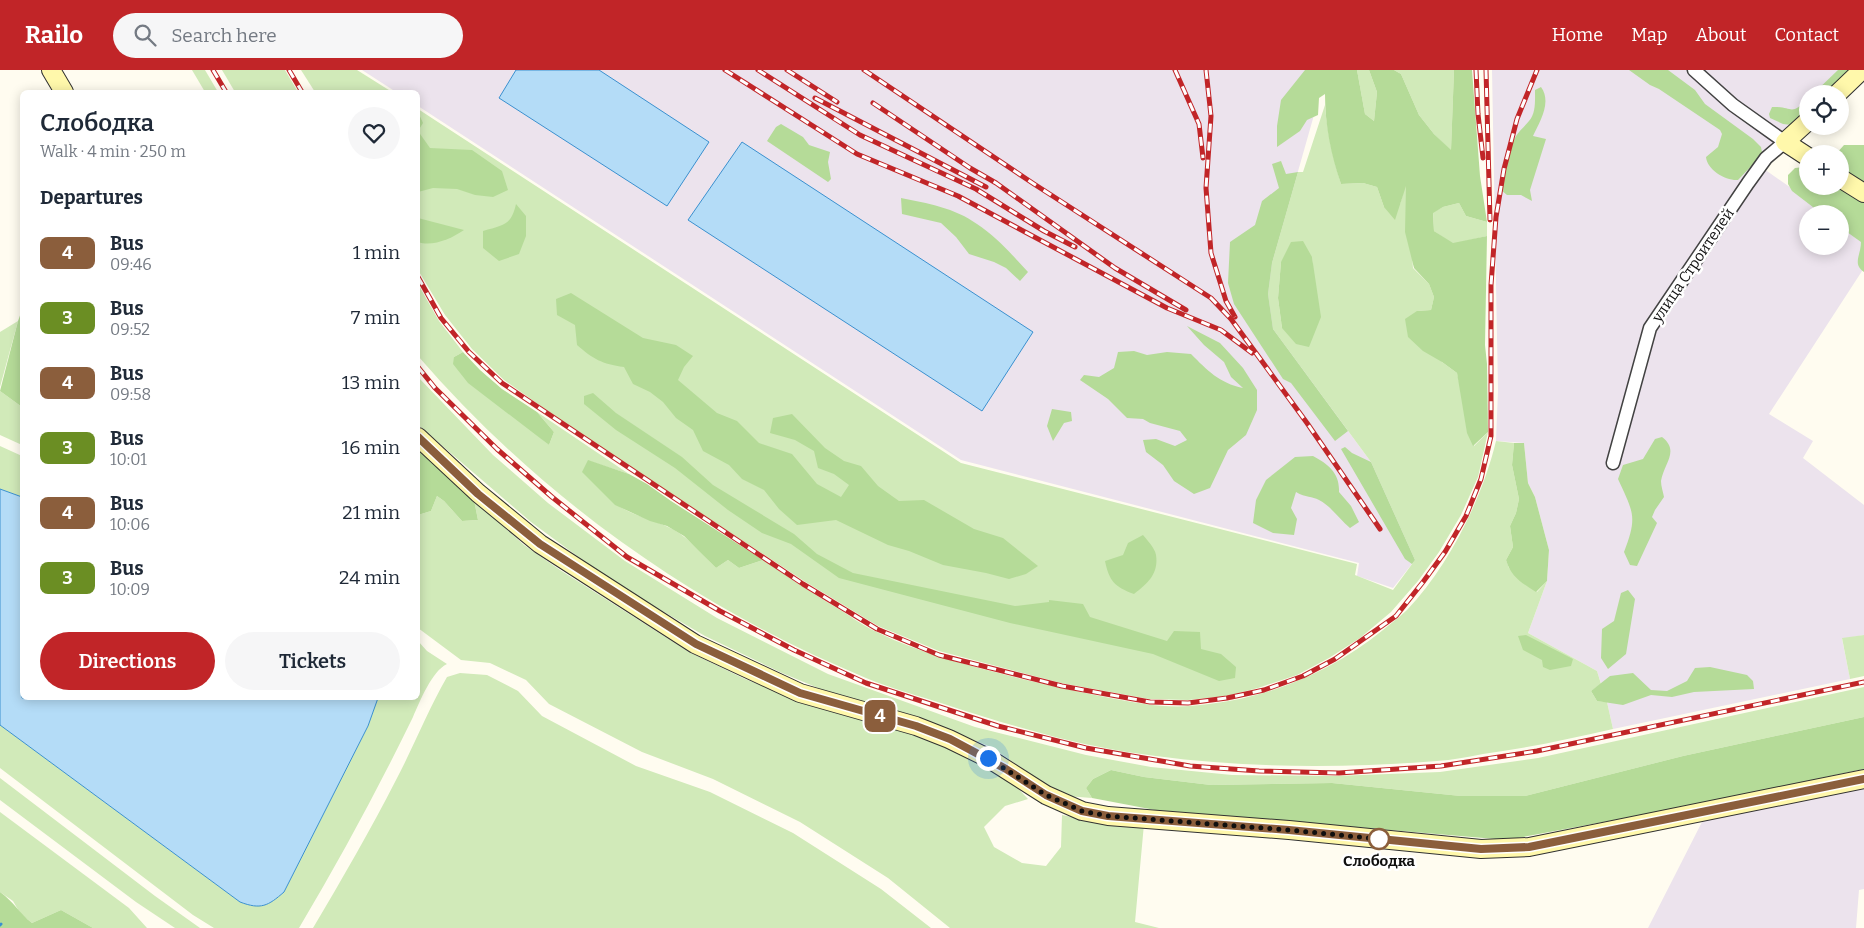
<!DOCTYPE html>
<html lang="en">
<head>
<meta charset="utf-8">
<style>
	body { margin:0; font-family:Bitter,serif; background:#f6f6f7; color:#1f2937; height:100vh; display:flex; flex-direction:column; font-size:19px; white-space:nowrap }
	* { box-sizing:border-box; margin:0 }
	p { font-size:16px; color:#747a83 }
	.icon { flex:none; width:28px; height:28px; fill:none; stroke:currentColor; stroke-width:2; stroke-linecap:round; stroke-linejoin:round }
	.map { position:relative; flex:1; overflow:hidden }
	.sheet { position:absolute; left:20px; top:20px; width:400px; height:610px; display:flex; flex-direction:column; background:#fff; border-radius:8px; box-shadow:0 2px 12px #0003 }
	.sheet>* { flex:none }
	.badge { padding:0 10px; border-radius:8px; font-size:18px; line-height:32px }
	.buttons { position:absolute; left:1799px; top:15px; display:grid; gap:10px }
	.buttons a { display:grid; place-items:center; width:50px; height:50px; border-radius:50%; background:#fff; box-shadow:0 2px 12px #0003; font-size:25px }
	.you { position:absolute; width:25px; height:25px; margin:-12px; border:4px solid #fff; border-radius:50%; background:#1a73e8; box-shadow:0 0 0 8px #1a73e833 }
	.map>.badge { position:absolute; translate:-50% -50%; box-shadow:0 0 0 2px #fff }
	h2 { padding:0 20px; font-size:19px; line-height:45px }
	.round { display:grid; place-items:center; flex:none; width:52px; height:52px; border-radius:26px; background:#f6f6f7 }
	.summary { display:flex; align-items:center; justify-content:space-between; height:85px; padding:0 20px }
	h1 { font-size:24px; font-weight:600; line-height:38px }
	.primary-button { display:flex; gap:10px; margin-top:auto; padding:10px 20px }
	.primary-button a { flex:1; height:58px; border-radius:30px; background:#c12528; color:#fff; font-size:20px; font-weight:600; line-height:58px; text-align:center }
	.primary-button a+a { background:#f6f6f7; color:#1f2937 }
	ul { padding:0; list-style:none }
	li { display:flex; align-items:center; gap:15px; height:65px; padding:0 20px }
	li div { flex:1 }
	li b { display:block; font-size:19px }
	li em { font-style:normal }
	li .badge { min-width:55px; font-weight:700; text-align:center }
	header { display:flex; align-items:center; gap:30px; box-sizing:border-box; height:70px; padding:0 25px; background:#c12528; color:#fff }
	header strong { font-size:24px }
	nav { display:flex; gap:28px; margin-inline-start:auto; font-size:18px }
	.search { width:350px; height:45px; background:#f6f6f7; display:flex; align-items:center; gap:12px; box-sizing:border-box; padding:0 18px; border-radius:28px; color:#747a83; font-size:19px }
	.map>svg:first-child { display:block }
	.industrial { fill:#ece3ed }
	.green { fill:#d1eab9; fill-rule:evenodd }
	.forest { fill:#b5db98 }
	.water { fill:#b4dcf7; stroke:#3a90cf }
	.lines { fill:none; stroke-linecap:round; stroke-linejoin:round }
	.stream { stroke:#3a90cf; stroke-width:3 }
	.minor-casing { stroke:#424242; stroke-width:15 }
	.secondary-casing { stroke:#313131; stroke-width:20 }
	.minor { stroke:#fff; stroke-width:12 }
	.secondary { stroke:#fff8ab; stroke-width:18 }
	.rail-casing { stroke:#c12528; stroke-width:5 }
	.rail { stroke:#fff; stroke-width:3; stroke-dasharray:9; stroke-linecap:butt }
	.line-casing { stroke:#fff; stroke-width:11 }
	.line { stroke:#8b5e3c; stroke-width:8 }
	.walk { stroke:#0f0f0f; stroke-width:5; stroke-dasharray:0 9 }
	.stop-dot { fill:#fff; stroke:#8b5e3c; stroke-width:2.5 }
	.labels { text-anchor:middle; dominant-baseline:central; stroke-width:5; stroke-linejoin:round; paint-order:stroke }
	.street-label { font-size:15px; fill:#0f0f0f; stroke:#fff }
	.stop-label { font-size:15px; font-weight:bold; fill:#0f0f0f; stroke:#fff }
</style>
</head>
<body>
<header>
<strong>Railo</strong>
<div class="search"><svg class="icon" aria-label="search" viewBox="0 0 24 24"><circle cx="10" cy="10" r="6"/><path d="M15 15l6 6"/></svg>Search here</div>
<nav><a>Home</a><a>Map</a><a>About</a><a>Contact</a></nav>
</header>
<div class="map">
<svg width="1864" height="858" viewBox="0 0 1864 858">
	<rect width="100%" height="100%" fill="#fffcf0"/>
	<g class="industrial">
		<polygon points="362,0 1320,0 1314,45 1272,193 1273,259 1371,392 1415,490 1393,518 1357,506 1359,493 961,390 418,36 418,22 396,22"/>
		<polygon points="1492,0 1862,0 1837,24 1808,24 1807,51 1764,99 1828,144 1808,144 1808,176 1840,176 1840,152 1864,169 1864,198 1769,344 1813,371 1803,388 1864,435 1864,565 1842,569 1850,609 1613,659 1607,632 1597,601 1528,563 1547,511 1549,480 1535,427 1528,413 1524,373 1496,371 1498,320"/>
		<polygon points="1864,716 1864,819 1859,820 1856,858 1648,858 1703,750"/>
	</g>
	<g class="green">
		<polygon points="192,0 205,0 218,22 205,22"/>
		<polygon points="222,0 285,0 298,22 235,22"/>
		<polygon points="301,0 357,0 392,22 315,22"/>
		<polygon points="1357,0 1369,0 1377,22 1374,51 1365,44"/>
		<polygon points="1394,0 1454,0 1451,81 1434,64 1419,45 1401,4"/>
		<path d="M1325,35C1327,62 1333,88 1341,114L1363,113L1377,117L1384,137L1400,134L1406,113L1413,198L1429,214L1434,227L1431,240L1417,241L1442,292L1457,303L1474,376L1488,362L1478,407L1461,445L1439,482L1418,511L1391,542L1360,568L1329,588L1297,605L1258,618L1226,626L1188,630L1149,629L1061,613L939,581L878,556L804,511L573,359L504,310L472,279L445,245L418,200V39L961,393L1357,494L1355,505L1393,520L1415,490L1371,392L1273,259L1268,224L1272,193L1298,102H1303ZM1312,187L1314,209L1282,258L1278,228L1281,192Z"/>
		<polygon points="1459,133 1466,146 1487,152 1487,166 1453,174 1434,161 1433,142 1443,137"/>
		<path d="M418,214L439,251L463,282L454,287L530,359L549,375L554,362L537,342L629,404L589,391C594,401 599,415 606,425C621,443 646,447 666,456C686,464 701,483 716,498L728,490L739,498L763,490C789,508 815,525 842,541C853,548 865,557 877,562C923,585 972,596 1022,609C1051,616 1080,622 1110,628C1136,633 1163,638 1190,636C1261,631 1328,605 1383,560C1391,553 1400,547 1407,540C1449,496 1482,429 1496,371L1514,373L1512,395L1519,429L1516,443L1510,456L1513,477L1506,490L1509,498L1537,522L1547,511L1528,563L1597,601L1601,614L1591,621L1597,631L1607,632L1613,659C1570,669 1527,678 1483,684C1468,687 1452,690 1437,691C1333,699 1229,698 1127,682C1065,672 1006,654 947,635C920,626 892,619 866,608C694,537 539,426 418,286Z"/>
		<polygon points="18,251 0,317 0,262"/>
		<polygon points="418,307 493,385 548,433 625,491 717,548 828,604 975,657 1086,685 1151,697 1232,705 1336,706 1440,702 1538,688 1864,617 1864,647 1683,686 1525,726 1461,726 1332,713 1211,715 1144,707 1111,700 1093,709 1086,718 1092,728 1066,726 1048,716 991,677 956,663 823,620 782,603 705,566 611,511 531,452 418,355"/>
		<polygon points="0,321 22,337 22,375 0,365"/>
		<polygon points="0,376 22,386 22,427 0,419"/>
		<polygon points="437,426 444,431 462,451 478,450 474,430 524,475 560,500 689,582 745,609 798,630 913,663 953,679 1013,713 1028,729 1005,736 984,757 994,777 1022,793 1046,796 1061,777 1062,745 1108,754 1144,754 1135,852 1159,858 950,858 888,808 800,752 713,709 642,682 549,634 526,610 490,593 461,590 418,558 418,445 431,441"/>
		<polygon points="1864,565 1864,606 1850,609 1842,568"/>
		<path d="M418,571L427,581L447,594C432,601 420,631 413,647C378,719 340,789 299,858H214L193,845L0,698V655L240,832C261,840 268,836 284,822L368,656L378,628H418Z"/>
		<path d="M460,603L487,605L518,621L542,646L636,696L710,722L793,763L881,819L931,858H313C342,809 370,761 396,710C414,676 428,640 447,607Z"/>
		<polygon points="0,708 155,826 200,858 175,858 136,832 0,730"/>
		<polygon points="0,742 129,838 147,858 93,858 61,840 32,853 20,843 13,831 0,822"/>
	</g>
	<g class="forest">
		<path d="M1305,0H1357L1365,44L1374,51L1377,22L1369,0H1394L1401,4L1419,45L1434,64L1451,80L1454,0H1472L1480,106L1487,152L1466,146L1459,133L1443,137L1433,143L1434,161L1453,173L1487,166L1485,275L1487,294L1488,362L1473,376L1467,363L1457,303L1442,292L1423,281L1408,267L1405,249L1417,241L1431,240L1434,227L1429,214L1414,198L1405,162L1406,116L1395,150L1384,137L1377,117L1363,113L1341,114C1331,85 1325,55 1325,24L1319,28L1318,45L1307,50L1300,61L1277,77V56L1281,30Z"/>
		<path d="M1629,0H1668L1695,20L1705,34L1753,69L1761,77L1762,82L1760,87L1738,110C1726,111 1707,100 1706,87L1718,77L1722,64L1720,60L1659,19L1650,15Z"/>
		<polygon points="1838,0 1849,0 1823,24 1813,24"/>
		<path d="M1541,17C1552,32 1540,51 1533,66L1546,69L1530,120L1532,131L1521,125H1507L1501,120C1503,102 1506,81 1516,66C1519,61 1525,56 1529,51C1536,43 1535,31 1535,20Z"/>
		<path d="M1807,29V39L1791,55L1783,54L1770,48L1769,44L1772,37C1792,36 1791,47 1807,29Z"/>
		<polygon points="418,42 423,53 418,61 430,78 472,80 502,101 508,120 493,127 475,125 457,119 433,118 418,122"/>
		<polygon points="781,54 803,67 809,75 830,82 828,92 831,109 828,112 767,71 776,57"/>
		<path d="M1844,75H1864V112C1850,103 1840,102 1840,84H1836Z"/>
		<polygon points="1281,91 1286,104 1298,102 1272,193 1268,224 1273,259 1348,361 1335,371 1291,313 1283,309 1234,234 1228,213 1230,172 1255,155 1262,131 1279,118 1272,94"/>
		<path d="M1804,97L1807,98L1808,116H1839L1864,133V202C1852,194 1861,185 1861,172L1840,157V144H1822L1792,121L1788,114V105L1795,98Z"/>
		<path d="M901,128C927,133 955,138 977,154C997,167 1012,185 1028,202L1020,211L1006,198L994,192L969,184L956,167L941,153L902,144Z"/>
		<path d="M516,134L526,146V166L519,184L499,191L483,178V161C503,155 511,156 516,134Z"/>
		<path d="M418,148L464,160C451,169 432,177 418,172Z"/>
		<polygon points="1303,171 1312,187 1321,247 1309,277 1296,274 1282,258 1278,228 1281,192 1291,172"/>
		<path d="M571,223L643,268L676,275L693,286L684,297L678,310L717,343L737,351L759,373L792,384L817,414L841,427L849,415L834,404L818,398L814,381L795,370L770,363L773,348L792,344L825,378L844,391L861,396L878,416L899,431L924,430L974,459L1003,468L1038,496L1026,504L1009,509L986,503L943,495L909,481L888,475L836,450L797,455L779,439L764,420L742,409L729,395L703,381L693,360L676,348L663,332L650,322L633,314L624,297C602,294 593,289 577,275L575,255L557,245L556,229Z"/>
		<polygon points="22,240 22,337 0,321 18,251"/>
		<path d="M1187,256L1220,273L1243,298L1257,320V340L1246,365L1228,380L1210,418L1194,424L1174,411L1163,395L1146,382L1143,370L1156,369L1175,376L1187,370L1180,361L1150,353L1143,349L1127,348L1108,329L1080,310L1084,305L1099,307L1114,298L1118,282L1134,281L1147,285L1167,282L1191,284C1207,300 1219,313 1243,318L1231,307L1224,292L1204,275Z"/>
		<polygon points="463,282 480,300 502,319 537,342 554,362 549,375 468,313 453,294 454,287"/>
		<polygon points="593,323 616,343 682,387 713,415 794,464 817,484 853,503 1015,536 1049,532 1049,530 1083,534 1090,547 1167,571 1174,561 1200,562 1201,579 1221,584 1236,597 1235,608 1219,611 1153,584 1010,553 839,508 791,474 762,463 728,440 675,398 616,360 584,334 584,326"/>
		<polygon points="1052,339 1071,342 1072,351 1064,353 1053,371 1047,356"/>
		<path d="M1662,367C1680,381 1664,393 1661,411C1661,416 1663,422 1664,427L1655,440L1652,447L1657,453L1637,496L1630,495L1624,482C1638,446 1633,442 1618,409L1623,395L1643,389L1655,369Z"/>
		<path d="M1514,373H1524L1528,413L1535,427L1549,480L1547,511L1536,522C1522,513 1511,507 1506,490L1513,477L1510,456L1516,443L1519,429L1512,395Z"/>
		<polygon points="1345,377 1352,383 1371,392 1415,490 1412,494 1405,489 1341,379"/>
		<polygon points="418,380 474,430 478,450 462,451 444,431 437,426 431,441 418,445"/>
		<path d="M1313,386C1328,394 1340,403 1339,422L1351,436L1359,452L1350,458C1339,449 1331,436 1319,430C1312,426 1306,428 1296,422L1291,438L1297,449L1294,465L1273,463L1253,453L1256,430L1266,410L1295,387Z"/>
		<polygon points="588,390 629,404 647,414 671,431 763,490 739,498 728,490 716,498 684,466 667,456 650,451 615,435 582,402"/>
		<path d="M1143,465C1147,470 1155,478 1156,485C1159,504 1147,514 1134,524C1115,517 1109,511 1105,491L1123,485L1128,473Z"/>
		<polygon points="1628,520 1635,529 1626,584 1608,599 1601,588 1602,559 1614,551 1621,523"/>
		<polygon points="1526,565 1573,589 1571,596 1550,600 1543,597 1542,590 1523,580 1518,566"/>
		<polygon points="1710,597 1747,605 1753,611 1754,619 1694,622 1672,627 1651,625 1623,635 1597,631 1591,621 1610,606 1633,603 1651,620 1667,621 1687,611 1695,598"/>
		<polygon points="1864,647 1864,699 1678,738 1507,770 1155,740 1092,728 1086,718 1093,709 1111,700 1144,707 1211,715 1332,713 1461,726 1525,726 1683,686"/>
		<path d="M0,822C14,832 19,843 32,853L61,840L93,858H0Z"/>
	</g>
	<g class="water">
		<polygon points="516,0 599,0 709,72 667,136 499,28"/>
		<polygon points="742,72 1033,262 982,341 688,150"/>
		<path d="M0,419L22,427V628H378L368,656L284,822C268,836 261,840 240,832L0,655Z"/>
	</g>
	<g class="lines">
		<polyline class="stream" points="0,855 1,854"/>
		<g class="minor-casing">
			<polyline id="minor" points="1613,393 1650,258 1748,113 1766,88 1785,72 1733,35 1694,0"/>
		</g>
		<g class="secondary-casing">
			<g id="secondary">
				<polyline points="51,0 64,22"/>
				<polyline points="1837,24 1862,0"/>
				<polyline points="1808,51 1785,72 1808,87"/>
				<polyline points="1840,108 1864,123"/>
				<polyline points="418,367 478,423 540,474 695,574 800,623 916,656 949,669 988,688 1046,725 1082,741 1108,746 1289,760 1481,779 1529,777 1864,709"/>
			</g>
		</g>
		<use href="#minor" class="minor"/>
		<use href="#secondary" class="secondary"/>
		<g class="rail-casing">
			<g id="rail">
				<polyline points="213,0 226,22"/>
				<polyline points="289,0 302,22"/>
				<polyline points="725,0 857,84 958,126 1167,238 1221,260 1252,283"/>
				<polyline points="758,0 860,65 976,119 1044,161 1075,177"/>
				<polyline points="787,0 837,32"/>
				<polyline points="864,0 1034,114 1211,228 1231,249 1307,353 1380,459"/>
				<polyline points="1175,0 1199,54 1203,88"/>
				<polyline points="1206,0 1211,46 1206,118 1211,183 1226,231 1235,247"/>
				<polyline points="1476,0 1478,44 1483,88"/>
				<polyline points="1486,0 1490,150"/>
				<polyline points="815,28 986,117"/>
				<polyline points="873,33 970,98 996,113 1115,198 1186,240"/>
				<polyline points="418,207 441,248 469,282 502,313 803,514 877,559 939,585 1062,616 1150,632 1188,633 1227,628 1264,620 1303,606 1335,589 1396,546 1423,512 1445,482 1466,446 1481,409 1491,366 1491,215 1496,147 1504,99 1517,49 1537,0"/>
				<polyline points="418,297 435,318 497,379 552,427 627,487 720,541 794,580 866,613 998,656 1086,678 1190,696 1259,701 1339,703 1441,696 1537,681 1864,612"/>
			</g>
		</g>
		<use href="#rail" class="rail"/>
	</g>
	<g class="lines">
		<g class="line-casing">
			<polyline id="line" points="418,367 478,424 540,474 696,574 800,623 916,656 950,669 1006,699 1046,725 1082,741 1108,746 1289,760 1481,779 1529,777 1864,709"/>
		</g>
		<use href="#line" class="line"/>
		<polyline class="walk" points="988,688 1046,725 1082,741 1108,746 1289,760 1379,769"/>
	</g>
	<circle class="stop-dot" cx="1379" cy="769" r="10"/>
	<g class="labels">
		<g class="street-label">
			<text transform="translate(1693 195) rotate(-56)">улица Строителей</text>
		</g>
		<g class="stop-label">
			<text x="1379" y="791">Слободка</text>
		</g>
	</g>
</svg>
<div class="buttons">
<a><svg class="icon" aria-label="locate" viewBox="0 0 24 24"><circle cx="12" cy="12" r="6"/><path d="M12 2v4M12 18v4M2 12h4M18 12h4"/></svg></a>
<a>+</a>
<a>−</a>
</div>
<div class="you" style="left:988px;top:688px"></div>
<b class="badge" style="left:880px;top:646px;background:#8b5e3c;color:#fff">4</b>
<section class="sheet">
<div class="summary"><div><h1>Слободка</h1><p>Walk · 4 min · 250 m</p></div><a class="round"><svg class="icon" aria-label="heart" viewBox="0 0 24 24"><path d="M12 20l-8-8c-3-5 5-10 8-4 3-6 11-1 8 4z"/></svg></a></div>
<h2>Departures</h2>
<ul>
<li><span class="badge" style="background:#8b5e3c;color:#fff">4</span><div><b>Bus</b><p>09:46</p></div><em>1 min</em></li>
<li><span class="badge" style="background:#6b8e23;color:#fff">3</span><div><b>Bus</b><p>09:52</p></div><em>7 min</em></li>
<li><span class="badge" style="background:#8b5e3c;color:#fff">4</span><div><b>Bus</b><p>09:58</p></div><em>13 min</em></li>
<li><span class="badge" style="background:#6b8e23;color:#fff">3</span><div><b>Bus</b><p>10:01</p></div><em>16 min</em></li>
<li><span class="badge" style="background:#8b5e3c;color:#fff">4</span><div><b>Bus</b><p>10:06</p></div><em>21 min</em></li>
<li><span class="badge" style="background:#6b8e23;color:#fff">3</span><div><b>Bus</b><p>10:09</p></div><em>24 min</em></li>
</ul>
<div class="primary-button"><a>Directions</a><a>Tickets</a></div>
</section>
</div>
</body>
</html>
